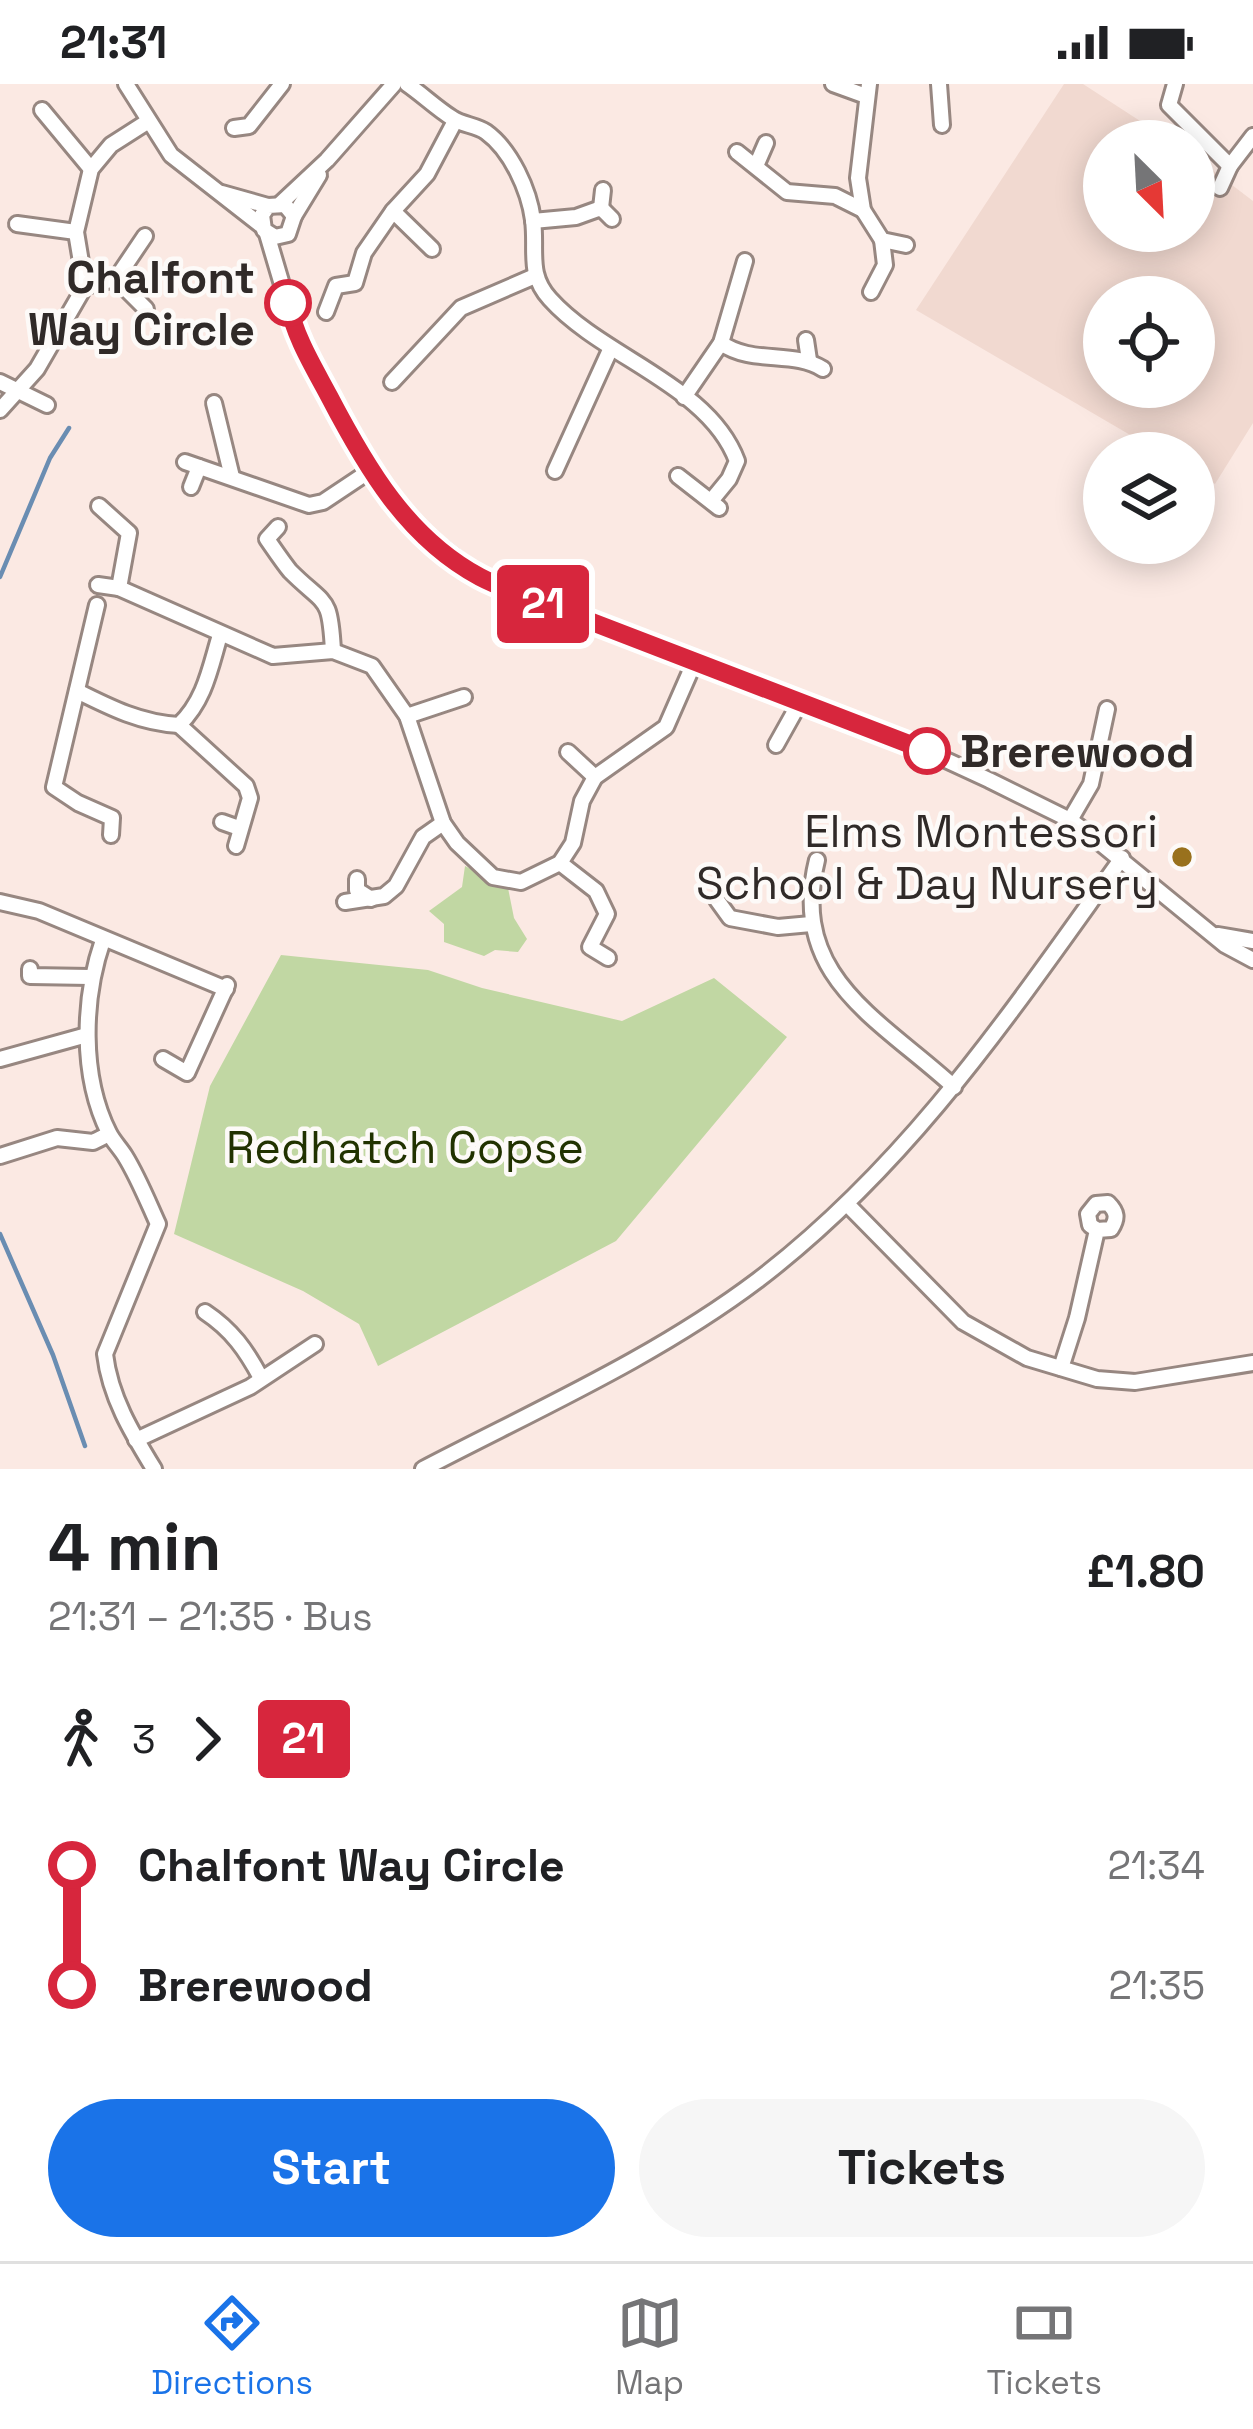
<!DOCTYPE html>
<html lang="en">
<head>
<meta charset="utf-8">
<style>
	body { margin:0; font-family:"Space Grotesk",sans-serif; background:#f6f6f6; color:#202124; height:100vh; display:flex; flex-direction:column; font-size:45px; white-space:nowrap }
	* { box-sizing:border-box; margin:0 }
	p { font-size:39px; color:#757577 }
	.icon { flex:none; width:66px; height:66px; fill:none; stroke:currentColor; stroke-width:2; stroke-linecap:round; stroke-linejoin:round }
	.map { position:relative; height:1385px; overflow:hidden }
	.drawer { display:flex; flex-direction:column; background:#fff; flex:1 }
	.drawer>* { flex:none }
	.badge { padding:0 24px; border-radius:9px; font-size:42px; line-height:78px }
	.needle { width:78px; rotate:156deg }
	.tools { position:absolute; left:1083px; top:36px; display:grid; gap:24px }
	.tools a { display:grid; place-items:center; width:132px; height:132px; border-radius:50%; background:#fff; box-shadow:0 6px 30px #0003; font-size:60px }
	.map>.badge { position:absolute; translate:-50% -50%; box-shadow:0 0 0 6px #fff }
	.legs { display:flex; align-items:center; gap:18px; height:132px; padding:0 48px; font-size:39px }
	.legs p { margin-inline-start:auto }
	.headline { display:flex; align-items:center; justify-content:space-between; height:204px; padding:0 48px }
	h1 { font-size:66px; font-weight:800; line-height:90px }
	.action { display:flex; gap:24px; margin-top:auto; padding:24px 48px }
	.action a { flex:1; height:138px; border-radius:72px; background:#1a73e8; color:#fff; font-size:48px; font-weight:800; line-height:138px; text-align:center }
	.action a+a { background:#f6f6f6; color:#202124 }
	ul { padding:0 48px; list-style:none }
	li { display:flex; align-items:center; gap:42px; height:120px; font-size:45px }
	li i { display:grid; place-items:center; width:18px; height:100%; margin:0 15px; background:currentColor }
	li i::after { content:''; width:30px; height:30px; margin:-15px; border:9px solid; border-radius:50%; background:#fff }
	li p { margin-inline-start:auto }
	li:first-child i { background:linear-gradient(#0000 50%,currentColor 0) }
	li:last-child i { background:linear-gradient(currentColor 50%,#0000 0) }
	.status { display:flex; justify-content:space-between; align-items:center; height:84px; padding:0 60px; background:#fff; direction:ltr }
	.status svg { height:33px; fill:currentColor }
	.dock { display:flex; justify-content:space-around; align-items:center; height:168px; border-top:3px solid #e0e0e0; background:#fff; font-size:33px; color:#757577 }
	.dock a { display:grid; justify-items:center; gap:6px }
	.dock .current { color:#1a73e8 }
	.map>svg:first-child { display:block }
	.built { fill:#f1d9d0; fill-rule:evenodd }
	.green { fill:#c1d7a3 }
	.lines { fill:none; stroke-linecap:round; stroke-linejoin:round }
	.stream { stroke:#6a8db2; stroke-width:4.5 }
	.minor-casing { stroke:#978781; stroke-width:20 }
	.minor { stroke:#fff; stroke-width:14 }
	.line-1-casing { stroke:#fff; stroke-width:27 }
	.line-1 { stroke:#d7263d; stroke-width:18 }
	.stop-1-dot { fill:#fff; stroke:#d7263d; stroke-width:6 }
	.poi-dot { fill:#99711d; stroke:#fdfaf8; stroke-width:4.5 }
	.labels { text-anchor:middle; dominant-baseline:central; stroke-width:9; stroke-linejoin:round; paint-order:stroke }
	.stop-label { font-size:45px; font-weight:bold; fill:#302a28; stroke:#fdfaf8; text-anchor:end }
	.poi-label { font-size:45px; fill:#302a28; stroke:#fdfaf8; text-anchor:end }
	.park-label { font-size:45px; fill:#213200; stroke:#fdfaf8 }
</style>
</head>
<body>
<div class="status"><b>21:31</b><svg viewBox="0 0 49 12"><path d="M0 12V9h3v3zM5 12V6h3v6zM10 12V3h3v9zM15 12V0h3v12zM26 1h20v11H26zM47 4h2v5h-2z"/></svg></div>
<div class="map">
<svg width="1253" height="1385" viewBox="0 0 1253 1385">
	<rect width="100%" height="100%" fill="#fbe9e3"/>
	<path class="built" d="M1064,0H1083L1171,57H1104V147H1194V72L1253,117V339L1215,400L1194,388V369H1161L916,226ZM1104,213H1194V303H1104Z"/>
	<g class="green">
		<polygon points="465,782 508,804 514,834 527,855 518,868 495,866 484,872 444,858 444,840 429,827 462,803"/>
		<polygon points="281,871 428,886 482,904 622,937 714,894 787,953 616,1157 378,1282 359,1240 303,1207 174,1150 210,1002"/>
	</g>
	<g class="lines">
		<g class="stream">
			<polyline points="0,493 50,374 69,344"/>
			<polyline points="0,1150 53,1271 85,1362"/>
		</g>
		<g class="minor-casing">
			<g id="minor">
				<polyline points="126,0 171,71 262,142"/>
				<path d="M407,0C423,11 436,24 452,34C462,41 476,41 486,48C511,66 529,106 533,136C537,167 527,190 550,215C603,274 709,301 737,377L729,395L711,417"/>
				<polyline points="833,0 866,12"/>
				<polyline points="869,0 858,94 863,126 882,156 906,161"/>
				<polyline points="939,0 942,41"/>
				<polyline points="1175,0 1169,21 1230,82 1253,52"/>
				<polyline points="42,26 91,85"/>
				<polyline points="234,44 249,42 282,0"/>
				<polyline points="737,68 787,108 835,112 863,126"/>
				<polyline points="756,82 766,59"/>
				<polyline points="1220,104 1230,82"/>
				<polyline points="222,109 268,122 285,121 294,132 288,150 275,153 264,146 262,131 268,122"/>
				<polyline points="281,119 327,76 394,0"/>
				<polyline points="601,124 603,106"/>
				<polyline points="294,132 319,91"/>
				<polyline points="533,137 576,133 601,124 612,135"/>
				<polyline points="17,140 76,148"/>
				<polyline points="267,150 296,248 371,386 402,433 480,493 729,593 907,658 989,696 1070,736 1093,753 1225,861 1253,876"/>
				<polyline points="432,165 393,127 427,90 455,37"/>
				<polyline points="116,195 145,152"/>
				<polyline points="85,202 116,195 146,225"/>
				<polyline points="871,208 885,181 882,156"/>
				<polyline points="326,228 336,202 355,199 364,169 393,127"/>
				<polyline points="806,256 809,276"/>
				<path d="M721,259C752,281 793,266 823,285"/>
				<polyline points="0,298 47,321"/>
				<polyline points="392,298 461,224 535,192"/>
				<polyline points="684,313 721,259 745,177"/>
				<polyline points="214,319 232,393"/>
				<polyline points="0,326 37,285 85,202 76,148 91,85 111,61 147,38"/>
				<polyline points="185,378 309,421 323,418 371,386"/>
				<polyline points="555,387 610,266"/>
				<polyline points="678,392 719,424"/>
				<polyline points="191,403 199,383"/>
				<polyline points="99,422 129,449 119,504 273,572 333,567 372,582 407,632 443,739 457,759 493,793 521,798 560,779 573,759 582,717 595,693 666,643 694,579"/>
				<path d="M278,443L267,455C274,465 282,477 290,487C326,523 330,510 333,567"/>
				<polyline points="98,501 119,504"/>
				<polyline points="97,521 54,703 78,719 112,734 111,751"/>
				<path d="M77,607C111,624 141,639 179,641C205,616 210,584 220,551"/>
				<polyline points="407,632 464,613"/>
				<polyline points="179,641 246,702 250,714 236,762"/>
				<polyline points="776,661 800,618"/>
				<polyline points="568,668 595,693"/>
				<polyline points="1070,736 1091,700 1107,625"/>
				<polyline points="222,738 239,744"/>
				<path d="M817,776C788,893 880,935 954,1003"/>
				<polyline points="560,779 596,807 607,830 590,863 608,874"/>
				<polyline points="357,795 357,806 371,815"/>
				<polyline points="717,816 730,834 778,843 811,840"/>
				<polyline points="0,818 39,827 226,905"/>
				<polyline points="345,818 384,812 396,802 423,753 443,739"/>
				<polyline points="1218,851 1253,857"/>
				<path d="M103,856C83,914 80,991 109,1049C113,1057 120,1064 125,1072C138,1093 148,1118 158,1140L105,1270C110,1313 132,1349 154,1385"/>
				<polyline points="30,885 30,892 90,893"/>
				<polyline points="0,975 87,951"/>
				<polyline points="163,975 187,989 227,901"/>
				<polyline points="0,1072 57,1054 93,1058 109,1050"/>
				<polyline points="847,1120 963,1238 1027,1274 1097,1295 1135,1298 1253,1279"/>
				<path d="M205,1228C232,1246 246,1266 261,1294"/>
				<path d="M1061,1284L1077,1234L1097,1146L1090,1141L1088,1130L1096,1120L1108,1119C1117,1128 1118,1134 1111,1145L1097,1146"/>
				<polyline points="136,1356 250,1303 315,1260"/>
				<path d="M423,1385C536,1326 656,1273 758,1196C911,1079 1011,928 1122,774"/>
			</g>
		</g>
		<use href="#minor" class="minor"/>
	</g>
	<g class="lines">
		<g class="line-1-casing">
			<path id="line-1" d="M288,219C295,253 313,282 329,312C366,383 407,454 480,493C499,503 520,510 540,518L927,667"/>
		</g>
		<use href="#line-1" class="line-1"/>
	</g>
	<g class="stop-1-dot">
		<circle cx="288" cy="219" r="21"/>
		<circle cx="927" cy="667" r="21"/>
	</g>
	<circle class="poi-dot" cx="1182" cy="773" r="12"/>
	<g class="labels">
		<g class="stop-label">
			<text x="255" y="193">Chalfont<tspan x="255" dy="52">Way Circle</tspan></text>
			<text x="960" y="667" text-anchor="start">Brerewood</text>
		</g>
		<g class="poi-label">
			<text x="1158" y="747">Elms Montessori<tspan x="1158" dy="52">School &amp; Day Nursery</tspan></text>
		</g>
		<g class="park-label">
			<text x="405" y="1063">Redhatch Copse</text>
		</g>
	</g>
</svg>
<div class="tools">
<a><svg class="needle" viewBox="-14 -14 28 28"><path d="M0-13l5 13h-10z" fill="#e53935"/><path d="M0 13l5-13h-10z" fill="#757577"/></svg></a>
<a><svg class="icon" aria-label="locate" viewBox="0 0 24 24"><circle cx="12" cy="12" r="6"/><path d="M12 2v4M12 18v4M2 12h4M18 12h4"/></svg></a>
<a><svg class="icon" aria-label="layers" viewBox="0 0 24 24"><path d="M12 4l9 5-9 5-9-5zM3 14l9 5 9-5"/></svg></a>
</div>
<b class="badge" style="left:543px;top:520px;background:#d7263d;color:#fff">21</b>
</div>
<section class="drawer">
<div class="headline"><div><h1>4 min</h1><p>21:31 – 21:35 · Bus</p></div><b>£1.80</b></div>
<div class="legs"><svg class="icon" aria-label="walk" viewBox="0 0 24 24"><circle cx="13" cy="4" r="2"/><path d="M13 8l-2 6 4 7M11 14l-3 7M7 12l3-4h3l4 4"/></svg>3<svg class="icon" aria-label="forward" viewBox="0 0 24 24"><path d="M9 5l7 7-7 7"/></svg><b class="badge" style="background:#d7263d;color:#fff">21</b></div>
<ul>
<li><i style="color:#d7263d"></i><b>Chalfont Way Circle</b><p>21:34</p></li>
<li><i style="color:#d7263d"></i><b>Brerewood</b><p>21:35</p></li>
</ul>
<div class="action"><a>Start</a><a>Tickets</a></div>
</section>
<nav class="dock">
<a class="current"><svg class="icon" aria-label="directions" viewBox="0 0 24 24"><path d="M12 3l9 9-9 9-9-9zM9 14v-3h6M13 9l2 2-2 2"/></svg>Directions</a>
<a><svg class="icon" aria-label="map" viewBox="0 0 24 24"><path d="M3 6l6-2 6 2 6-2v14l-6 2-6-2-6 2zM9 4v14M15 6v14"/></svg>Map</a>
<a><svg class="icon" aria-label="tickets" viewBox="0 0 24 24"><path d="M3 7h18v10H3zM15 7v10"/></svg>Tickets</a>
</nav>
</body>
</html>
